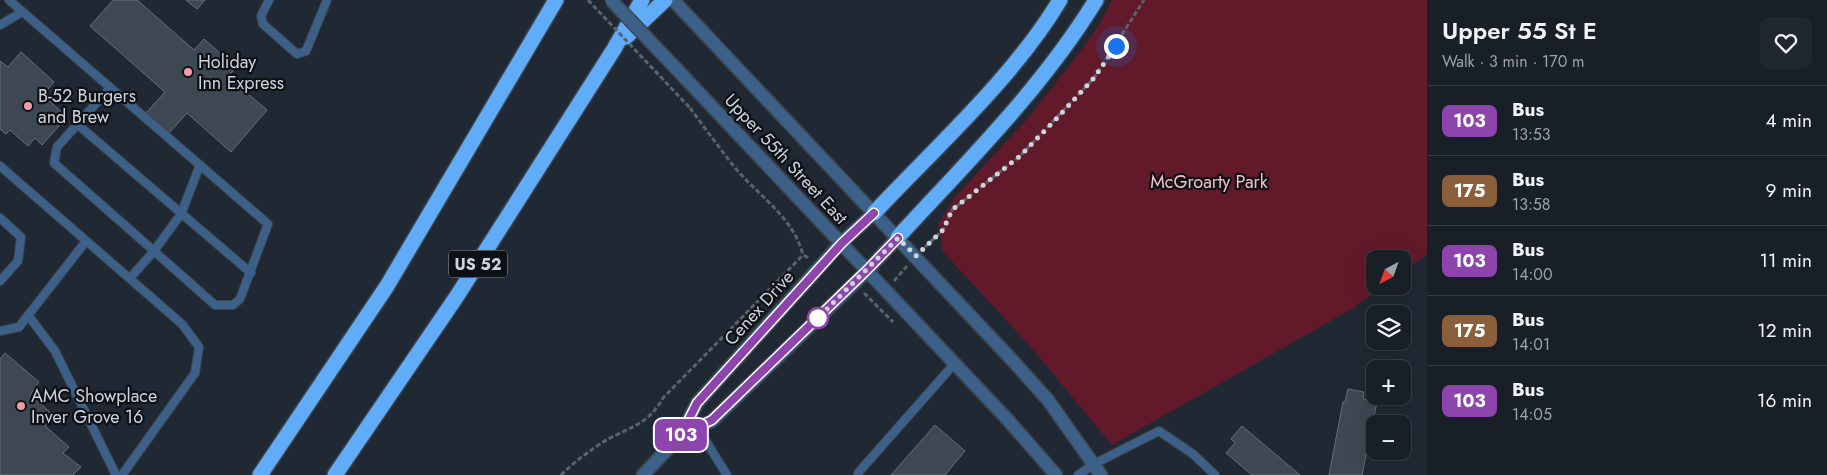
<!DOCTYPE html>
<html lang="en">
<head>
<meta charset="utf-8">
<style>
	body { margin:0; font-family:Jost,sans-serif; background:#21272e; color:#f1f3f6; height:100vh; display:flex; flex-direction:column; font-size:19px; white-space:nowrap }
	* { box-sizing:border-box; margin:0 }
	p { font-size:16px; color:#9fa2a7 }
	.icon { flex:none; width:28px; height:28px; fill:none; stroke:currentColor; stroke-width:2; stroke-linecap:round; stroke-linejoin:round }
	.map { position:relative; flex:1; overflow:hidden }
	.side { display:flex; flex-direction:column; background:#181f26; width:400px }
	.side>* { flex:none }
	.badge { padding:0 10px; border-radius:8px; font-size:18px; line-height:32px }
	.needle { width:32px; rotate:221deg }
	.controls { position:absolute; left:1366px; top:250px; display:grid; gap:10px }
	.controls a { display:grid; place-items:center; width:45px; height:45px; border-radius:10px; background:#181f26; box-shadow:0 5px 20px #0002,0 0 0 1px #363d43; font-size:25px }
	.you { position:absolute; width:25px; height:25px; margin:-12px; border:4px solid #fff; border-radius:50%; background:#1a73e8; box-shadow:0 0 0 8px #1a73e833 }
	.map>.badge { position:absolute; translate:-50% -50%; box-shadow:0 0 0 2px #fff }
	.round { display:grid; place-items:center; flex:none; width:52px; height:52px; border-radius:10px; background:#21272e }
	.summary { display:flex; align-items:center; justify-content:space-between; height:85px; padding:0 15px }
	h1 { font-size:24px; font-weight:600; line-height:38px }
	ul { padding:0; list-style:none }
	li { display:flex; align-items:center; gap:15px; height:70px; padding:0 15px; border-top:1px solid #363d43 }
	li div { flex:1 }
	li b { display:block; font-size:19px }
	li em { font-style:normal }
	li .badge { min-width:55px; font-weight:700; text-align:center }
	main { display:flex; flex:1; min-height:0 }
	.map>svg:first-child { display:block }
	.green { fill:#621929 }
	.building { fill:#3e4853; stroke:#646f7b }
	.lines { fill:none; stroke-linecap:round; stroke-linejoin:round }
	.service-casing { stroke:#3c444e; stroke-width:10 }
	.minor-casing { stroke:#3c444e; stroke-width:15 }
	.tertiary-casing { stroke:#3c444e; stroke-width:15 }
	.motorway-casing { stroke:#3c444e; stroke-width:18 }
	.path { stroke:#5a626b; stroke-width:3; stroke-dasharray:5 2.5; stroke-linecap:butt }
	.service { stroke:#3c6087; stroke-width:8 }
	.minor { stroke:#3c6087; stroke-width:12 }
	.tertiary { stroke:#3c6087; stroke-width:12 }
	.motorway { stroke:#61acf9; stroke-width:15 }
	.tertiary-bridge-casing { stroke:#3c444e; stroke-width:15; stroke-linecap:butt }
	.path-bridge { stroke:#5a626b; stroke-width:3; stroke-dasharray:5 2.5; stroke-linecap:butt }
	.tertiary-bridge { stroke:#3c6087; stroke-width:12 }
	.line-casing { stroke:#fff; stroke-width:11 }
	.line { stroke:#8e44ad; stroke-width:8 }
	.walk { stroke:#ced4db; stroke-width:5; stroke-dasharray:0 9 }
	.poi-dot { fill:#f49aa6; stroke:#0d1116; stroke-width:2 }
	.stop-dot { fill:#fff; stroke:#8e44ad; stroke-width:2.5 }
	.labels { text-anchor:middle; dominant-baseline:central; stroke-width:4.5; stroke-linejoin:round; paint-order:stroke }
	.shield { fill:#0d1116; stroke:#949aa0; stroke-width:1 }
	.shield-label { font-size:16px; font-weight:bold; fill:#ced4db }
	.poi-label { font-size:18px; fill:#ced4db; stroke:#0d1116; text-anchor:start }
	.street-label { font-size:18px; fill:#ced4db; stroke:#0d1116 }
	.park-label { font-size:18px; fill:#f2c1c6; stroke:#0d1116 }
</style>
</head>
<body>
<main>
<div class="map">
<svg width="1427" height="475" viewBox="0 0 1427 475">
	<rect width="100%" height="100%" fill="#202933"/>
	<polygon class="green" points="1112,0 1427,0 1427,254 1403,272 1402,259 1375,259 1375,286 1383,286 1355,307 1112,445 1029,345 943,252 938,224 954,198 1028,118 1073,61 1099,25"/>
	<g class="building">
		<polygon points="113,0 137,0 194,50 204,39 236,67 228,77 267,110 231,152 187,113 169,133 146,113 165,92 90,26"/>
		<polygon points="186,0 205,0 197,9"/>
		<polygon points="21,52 54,82 43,95 67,117 42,145 35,138 28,146 10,130 6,134 0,129 0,61 8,67"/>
		<polygon points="5,353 39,382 30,395 56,417 45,426 69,447 63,453 81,467 73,475 0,475 0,359"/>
		<polygon points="1348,389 1364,392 1363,399 1377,402 1362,475 1329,475 1343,402 1345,402"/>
		<polygon points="935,425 965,451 945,475 891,475"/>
		<polygon points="1242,426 1300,475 1252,475 1226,453 1235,443 1231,439"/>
	</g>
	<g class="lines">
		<g class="service-casing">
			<g id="service">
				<polyline points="9,0 268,224 240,299 233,305 215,305 154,251 130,278"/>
				<polyline points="269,0 261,16 263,24 297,54 306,51 327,0"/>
				<polyline points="0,25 22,12"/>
				<polyline points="110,88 57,147 54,163 154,251 181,214 200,165"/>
				<polyline points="77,124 251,273"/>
				<polyline points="0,166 182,324 199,347 195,373 122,475"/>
				<polyline points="0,218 21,237 18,261 0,281"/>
				<polyline points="28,315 55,351 116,475"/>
				<polyline points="0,331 19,327 86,241"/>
				<polyline points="697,427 727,475"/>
				<polyline points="858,473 955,363"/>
				<polyline points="1078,475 1094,464 1159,431 1193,454 1215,475"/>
			</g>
		</g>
		<g class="minor-casing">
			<g id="minor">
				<polyline points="681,435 712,421 867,271 898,237"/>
				<polyline points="643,475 681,435 697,403 841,243 874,213"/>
			</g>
		</g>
		<g class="tertiary-casing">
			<g id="tertiary">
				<polyline points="673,0 1013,361 1048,400 1101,475"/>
				<polyline points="686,79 1008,420 1056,475"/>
			</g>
		</g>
		<g class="motorway-casing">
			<g id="motorway">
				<polyline points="626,37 665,0"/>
				<path d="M874,213C935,148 1015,76 1060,0"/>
				<path d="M898,237C968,161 1042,88 1096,0"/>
				<polyline points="260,475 387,286 556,0"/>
				<polyline points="335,475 457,296 614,49 642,0"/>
			</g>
		</g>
		<g class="path">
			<path d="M690,108C705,128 720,149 736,169C761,198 793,217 803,255L809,258"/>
			<polyline points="925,247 943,230 952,210 1020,156 1094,78 1144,0"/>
			<polyline points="894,281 907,266"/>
			<polyline points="864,293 893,322"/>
			<path d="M561,475C574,462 593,448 608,439C633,426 648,424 663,398L803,255"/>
		</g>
		<use href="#service" class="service"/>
		<use href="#minor" class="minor"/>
		<use href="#tertiary" class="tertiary"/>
		<use href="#motorway" class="motorway"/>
		<g class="tertiary-bridge-casing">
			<polyline id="tertiary-bridge" points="611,0 686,79"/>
		</g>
		<polyline class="path-bridge" points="588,0 690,108"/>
		<use href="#tertiary-bridge" class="tertiary-bridge"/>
	</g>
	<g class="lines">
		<g class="line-casing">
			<polyline id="line" points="874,213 842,243 697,403 681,435 712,420 867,270 898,238"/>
		</g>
		<use href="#line" class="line"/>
		<polyline class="walk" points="818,318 813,323 898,238 916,256 943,230 952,210 1020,156 1058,117 1094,78 1116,46"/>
	</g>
	<g class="poi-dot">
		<circle cx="188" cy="72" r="5"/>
		<circle cx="28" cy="106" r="5"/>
		<circle cx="21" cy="406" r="5"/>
	</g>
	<circle class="stop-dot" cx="818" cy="318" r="10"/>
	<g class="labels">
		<rect class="shield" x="449" y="250.5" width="58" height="27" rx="4"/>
		<g class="shield-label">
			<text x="478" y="264">US 52</text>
		</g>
		<g class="poi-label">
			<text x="198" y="62">Holiday<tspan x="198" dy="21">Inn Express</tspan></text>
			<text x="38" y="96">B-52 Burgers<tspan x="38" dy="21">and Brew</tspan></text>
			<text x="31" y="396">AMC Showplace<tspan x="31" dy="21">Inver Grove 16</tspan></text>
		</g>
		<g class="street-label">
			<text transform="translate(786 159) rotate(47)">Upper 55th Street East</text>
			<text transform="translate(759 308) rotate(-48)">Cenex Drive</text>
		</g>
		<g class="park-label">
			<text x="1209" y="182">McGroarty Park</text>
		</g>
	</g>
</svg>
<div class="controls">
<a><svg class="needle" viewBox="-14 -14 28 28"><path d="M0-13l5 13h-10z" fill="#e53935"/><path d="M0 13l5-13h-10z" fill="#9fa2a7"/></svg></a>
<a><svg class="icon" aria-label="layers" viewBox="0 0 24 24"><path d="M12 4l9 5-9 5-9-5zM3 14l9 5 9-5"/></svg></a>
<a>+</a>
<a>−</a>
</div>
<div class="you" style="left:1116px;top:46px"></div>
<b class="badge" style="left:681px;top:435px;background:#8e44ad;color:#fff">103</b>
</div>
<section class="side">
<div class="summary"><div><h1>Upper 55 St E</h1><p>Walk · 3 min · 170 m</p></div><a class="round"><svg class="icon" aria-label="heart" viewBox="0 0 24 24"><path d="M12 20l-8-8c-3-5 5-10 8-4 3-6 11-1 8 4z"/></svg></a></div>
<ul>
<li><span class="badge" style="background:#8e44ad;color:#fff">103</span><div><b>Bus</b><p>13:53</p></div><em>4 min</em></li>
<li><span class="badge" style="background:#8b5e3c;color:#fff">175</span><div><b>Bus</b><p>13:58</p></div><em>9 min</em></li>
<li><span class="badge" style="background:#8e44ad;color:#fff">103</span><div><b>Bus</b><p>14:00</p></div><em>11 min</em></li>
<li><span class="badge" style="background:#8b5e3c;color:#fff">175</span><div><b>Bus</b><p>14:01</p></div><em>12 min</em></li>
<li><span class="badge" style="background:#8e44ad;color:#fff">103</span><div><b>Bus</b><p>14:05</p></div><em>16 min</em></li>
</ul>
</section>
</main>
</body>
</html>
